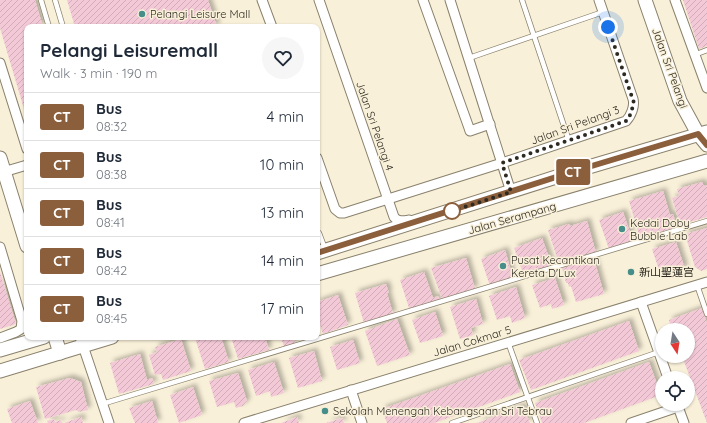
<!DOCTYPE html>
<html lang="en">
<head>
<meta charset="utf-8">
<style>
	body { margin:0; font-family:Quicksand,"Noto Sans SC",sans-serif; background:#f6f6f7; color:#1f2937; height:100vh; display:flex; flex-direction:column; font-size:15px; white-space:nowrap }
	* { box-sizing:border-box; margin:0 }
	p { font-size:13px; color:#747a83 }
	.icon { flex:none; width:22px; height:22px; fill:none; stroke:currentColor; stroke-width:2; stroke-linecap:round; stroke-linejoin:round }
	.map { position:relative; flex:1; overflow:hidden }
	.panel { position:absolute; left:24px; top:24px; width:296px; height:316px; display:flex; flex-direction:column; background:#fff; border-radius:8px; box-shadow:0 1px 3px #0004 }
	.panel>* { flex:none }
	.badge { padding:0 8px; border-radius:3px; font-size:14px; line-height:26px }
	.needle { width:26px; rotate:168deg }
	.controls { position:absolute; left:655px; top:323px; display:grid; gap:8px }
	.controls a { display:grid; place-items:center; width:40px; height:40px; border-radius:50%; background:#fff; box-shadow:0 1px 3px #0004; font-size:20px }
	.you { position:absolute; width:20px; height:20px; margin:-10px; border:3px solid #fff; border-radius:50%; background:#1a73e8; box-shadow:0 0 0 6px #1a73e833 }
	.map>.badge { position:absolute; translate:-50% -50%; box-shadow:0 0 0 2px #fff }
	.round { display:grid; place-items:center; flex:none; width:42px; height:42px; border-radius:21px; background:#f6f6f7 }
	.overview { display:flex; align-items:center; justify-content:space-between; height:68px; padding:0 16px }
	h1 { font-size:19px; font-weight:800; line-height:30px }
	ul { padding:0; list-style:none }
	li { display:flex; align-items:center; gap:12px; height:48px; padding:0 16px; border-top:1px solid #e0e1e3 }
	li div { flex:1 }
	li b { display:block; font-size:15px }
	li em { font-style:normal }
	li .badge { min-width:44px; font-weight:700; text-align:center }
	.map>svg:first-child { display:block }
	.building { fill:url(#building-hatch); filter:url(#shadow) }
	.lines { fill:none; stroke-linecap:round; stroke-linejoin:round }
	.lane-casing { stroke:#89816c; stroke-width:6 }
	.street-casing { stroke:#89816c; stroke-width:11 }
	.secondary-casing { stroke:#89816c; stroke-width:15 }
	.lane { stroke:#fff; stroke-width:4.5 }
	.street { stroke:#fff; stroke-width:9 }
	.secondary { stroke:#fff; stroke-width:13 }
	.line-casing { stroke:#fff; stroke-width:9 }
	.line { stroke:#8b5e3c; stroke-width:6 }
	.walk { stroke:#2e2a22; stroke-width:4; stroke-dasharray:0 7.2 }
	.poi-dot { fill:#478e8a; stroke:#f9f0d9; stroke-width:1.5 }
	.stop-dot { fill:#fff; stroke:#8b5e3c; stroke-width:2 }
	.labels { text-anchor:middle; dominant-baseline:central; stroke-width:3; stroke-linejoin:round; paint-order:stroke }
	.poi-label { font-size:11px; fill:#2e2a22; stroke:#f9f0d9; text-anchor:start }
	.street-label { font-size:11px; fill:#2e2a22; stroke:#f9f0d9 }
</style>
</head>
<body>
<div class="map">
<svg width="707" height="423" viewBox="0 0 707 423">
	<defs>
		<pattern id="building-hatch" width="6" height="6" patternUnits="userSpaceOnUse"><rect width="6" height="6" fill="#f3c9d7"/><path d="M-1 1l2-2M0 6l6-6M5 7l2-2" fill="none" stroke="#d1adb8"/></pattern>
		<filter id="shadow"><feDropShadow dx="3.5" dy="-3.5" stdDeviation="2" flood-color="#0004"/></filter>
	</defs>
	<rect width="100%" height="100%" fill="#f9f0d9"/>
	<g class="building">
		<polygon points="0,0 35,0 43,27 27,27 27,119 0,28"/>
		<polygon points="67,0 208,0 217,27 75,27"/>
		<polygon points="683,0 707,0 707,46 699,49"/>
		<polygon points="702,182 704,186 707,185 707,217 680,225 672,198 679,196 677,189"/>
		<polygon points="663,191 670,215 673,214 677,227 640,238 629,201"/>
		<polygon points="623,212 633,241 609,249 599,220"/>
		<polygon points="587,221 596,253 559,264 548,230 569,224 570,226"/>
		<polygon points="707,228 707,269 701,271 695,267 685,234"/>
		<polygon points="542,238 552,266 524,276 514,248"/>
		<polygon points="676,242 685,269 661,276 652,249"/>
		<polygon points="505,250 513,278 490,286 481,259"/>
		<polygon points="466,258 475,289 442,299 431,268"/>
		<polygon points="594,259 604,294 576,302 571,286 569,287 568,283 566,283 562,268"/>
		<polygon points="0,272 16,324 0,329"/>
		<polygon points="424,272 433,298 438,296 440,301 410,311 400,280"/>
		<polygon points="555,278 564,305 552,309 551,304 540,308 532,285"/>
		<polygon points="386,284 389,293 387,293 393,314 364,323 355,293"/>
		<polygon points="516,287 525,318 512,323 510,316 497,320 489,296"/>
		<polygon points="338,295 348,325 323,334 317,316 317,302"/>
		<polygon points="476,299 483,324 471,328 473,335 460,339 450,307"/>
		<polygon points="702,308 707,323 707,423 682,356 688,356 688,330 672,330 669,320"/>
		<polygon points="435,312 443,336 420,343 412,320"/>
		<polygon points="397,319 410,355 377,366 365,331"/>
		<polygon points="629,321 639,351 531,390 519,360"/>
		<polygon points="198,337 221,337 229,362 205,369 195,338"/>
		<polygon points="231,337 265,337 269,350 238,359"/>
		<polygon points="281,337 302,337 294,340 295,343 284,347"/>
		<polygon points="181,339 191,371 163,380 161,374 155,375 149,355 157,352 155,347"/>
		<polygon points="353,340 360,363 337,370 330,347"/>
		<polygon points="314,351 322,381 298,388 289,358"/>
		<polygon points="140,354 147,380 152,378 154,384 119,394 110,363"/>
		<polygon points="274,362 284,393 271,397 270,391 256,396 248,370"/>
		<polygon points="649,362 661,395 584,423 542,423 535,403"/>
		<polygon points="510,364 520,392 434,423 387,423 382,409"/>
		<polygon points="238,373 247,401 243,406 236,408 234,402 217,407 209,381"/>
		<polygon points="70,378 81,382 88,410 79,412 76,410 45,419 36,387"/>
		<polygon points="193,387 202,415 179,423 170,395"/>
		<polygon points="30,401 38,423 12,423 7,409"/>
		<polygon points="152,401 158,423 135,423 129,408"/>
		<polygon points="523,406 530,423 477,423"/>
		<polygon points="81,417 83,423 64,423"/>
		<polygon points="297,417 299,423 281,423"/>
		<polygon points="342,418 344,423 326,423"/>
		<polygon points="54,419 55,422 61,420 62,423 48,423 47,421"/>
	</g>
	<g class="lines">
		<g class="lane-casing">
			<g id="lane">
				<polyline points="41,0 49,27"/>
				<polyline points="55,0 63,27"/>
				<polyline points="522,0 569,141"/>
				<polyline points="694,55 707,50"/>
				<polyline points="469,58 603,12"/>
				<polyline points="317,233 319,233 325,249"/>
				<polyline points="697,285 707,314"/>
				<polyline points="508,342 537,423"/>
				<polyline points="102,404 707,221"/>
				<polyline points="452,423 659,352"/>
			</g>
		</g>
		<g class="street-casing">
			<g id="street">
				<polyline points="262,0 272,27"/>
				<path d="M319,0L394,217C398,222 403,221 409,220"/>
				<polyline points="423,0 469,128 470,131 490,124"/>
				<polyline points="450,0 511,192"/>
				<polyline points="675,0 707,88"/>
				<polyline points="0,63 27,149"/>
				<path d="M317,158L335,209L340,213H344L502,163L626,121C631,116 635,106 633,99L599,0"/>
				<polyline points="0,173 27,165"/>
				<polyline points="0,247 22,321 21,329 16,332 0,338"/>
				<polyline points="641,302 668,378"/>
				<polyline points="80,337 109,423"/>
				<polyline points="351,390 362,423"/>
				<polyline points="677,404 684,423"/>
				<polyline points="244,423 707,282"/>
				<polyline points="631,423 678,407"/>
			</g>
		</g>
		<g class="secondary-casing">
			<g id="secondary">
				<polyline points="645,0 680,101 698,134 707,145"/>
				<polyline points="0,158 27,246"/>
				<polyline points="317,253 575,171 707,132"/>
				<polyline points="317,274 707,161"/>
				<polyline points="55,337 60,353"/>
				<polyline points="0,350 44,337"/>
				<polyline points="0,371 112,337"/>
			</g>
		</g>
		<use href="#lane" class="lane"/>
		<use href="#street" class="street"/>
		<use href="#secondary" class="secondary"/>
	</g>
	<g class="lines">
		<g class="line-casing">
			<polyline id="line" points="317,253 575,171 698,134 707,145"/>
		</g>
		<use href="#line" class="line"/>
		<polyline class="walk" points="452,211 511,192 502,163 626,121 629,118 634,103 608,27"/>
	</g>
	<g class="poi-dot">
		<circle cx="142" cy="14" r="4"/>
		<circle cx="622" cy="229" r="4"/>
		<circle cx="503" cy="266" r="4"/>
		<circle cx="631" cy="272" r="4"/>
		<circle cx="325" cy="411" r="4"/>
	</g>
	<circle class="stop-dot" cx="452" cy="211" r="8"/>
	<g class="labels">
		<g class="poi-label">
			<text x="150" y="14">Pelangi Leisure Mall</text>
			<text x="630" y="223">Kedai Doby<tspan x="630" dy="13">Bubble Lab</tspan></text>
			<text x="511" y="260">Pusat Kecantikan<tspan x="511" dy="13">Kereta D'Lux</tspan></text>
			<text x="639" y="272">新山聖蓮宫</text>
			<text x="333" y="411">Sekolah Menengah Kebangsaan Sri Tebrau</text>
		</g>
		<g class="street-label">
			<text transform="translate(670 68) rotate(70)">Jalan Sri Pelangi</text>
			<text transform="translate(575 125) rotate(-20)">Jalan Sri Pelangi 3</text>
			<text transform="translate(375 126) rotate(71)">Jalan Sri Pelangi 4</text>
			<text transform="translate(512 218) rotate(-16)">Jalan Serampang</text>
			<text transform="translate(472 341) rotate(-17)">Jalan Cokmar 5</text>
		</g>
	</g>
</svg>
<div class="controls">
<a><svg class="needle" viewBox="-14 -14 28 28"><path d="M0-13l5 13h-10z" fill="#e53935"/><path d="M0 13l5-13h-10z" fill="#747a83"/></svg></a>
<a><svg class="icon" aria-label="locate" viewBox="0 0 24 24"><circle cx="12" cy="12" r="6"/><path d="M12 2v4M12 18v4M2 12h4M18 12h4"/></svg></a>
</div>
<div class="you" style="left:608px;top:27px"></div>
<b class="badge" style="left:573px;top:172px;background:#8b5e3c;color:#fff">CT</b>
<section class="panel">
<div class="overview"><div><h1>Pelangi Leisuremall</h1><p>Walk · 3 min · 190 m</p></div><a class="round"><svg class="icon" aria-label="heart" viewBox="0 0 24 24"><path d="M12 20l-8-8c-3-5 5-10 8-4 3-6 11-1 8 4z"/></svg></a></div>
<ul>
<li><span class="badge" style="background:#8b5e3c;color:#fff">CT</span><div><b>Bus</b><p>08:32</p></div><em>4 min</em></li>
<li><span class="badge" style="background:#8b5e3c;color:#fff">CT</span><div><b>Bus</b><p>08:38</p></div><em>10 min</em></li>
<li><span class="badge" style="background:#8b5e3c;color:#fff">CT</span><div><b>Bus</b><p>08:41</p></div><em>13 min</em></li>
<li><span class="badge" style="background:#8b5e3c;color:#fff">CT</span><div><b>Bus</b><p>08:42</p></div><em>14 min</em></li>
<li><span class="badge" style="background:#8b5e3c;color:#fff">CT</span><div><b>Bus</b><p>08:45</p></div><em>17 min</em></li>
</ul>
</section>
</div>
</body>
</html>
